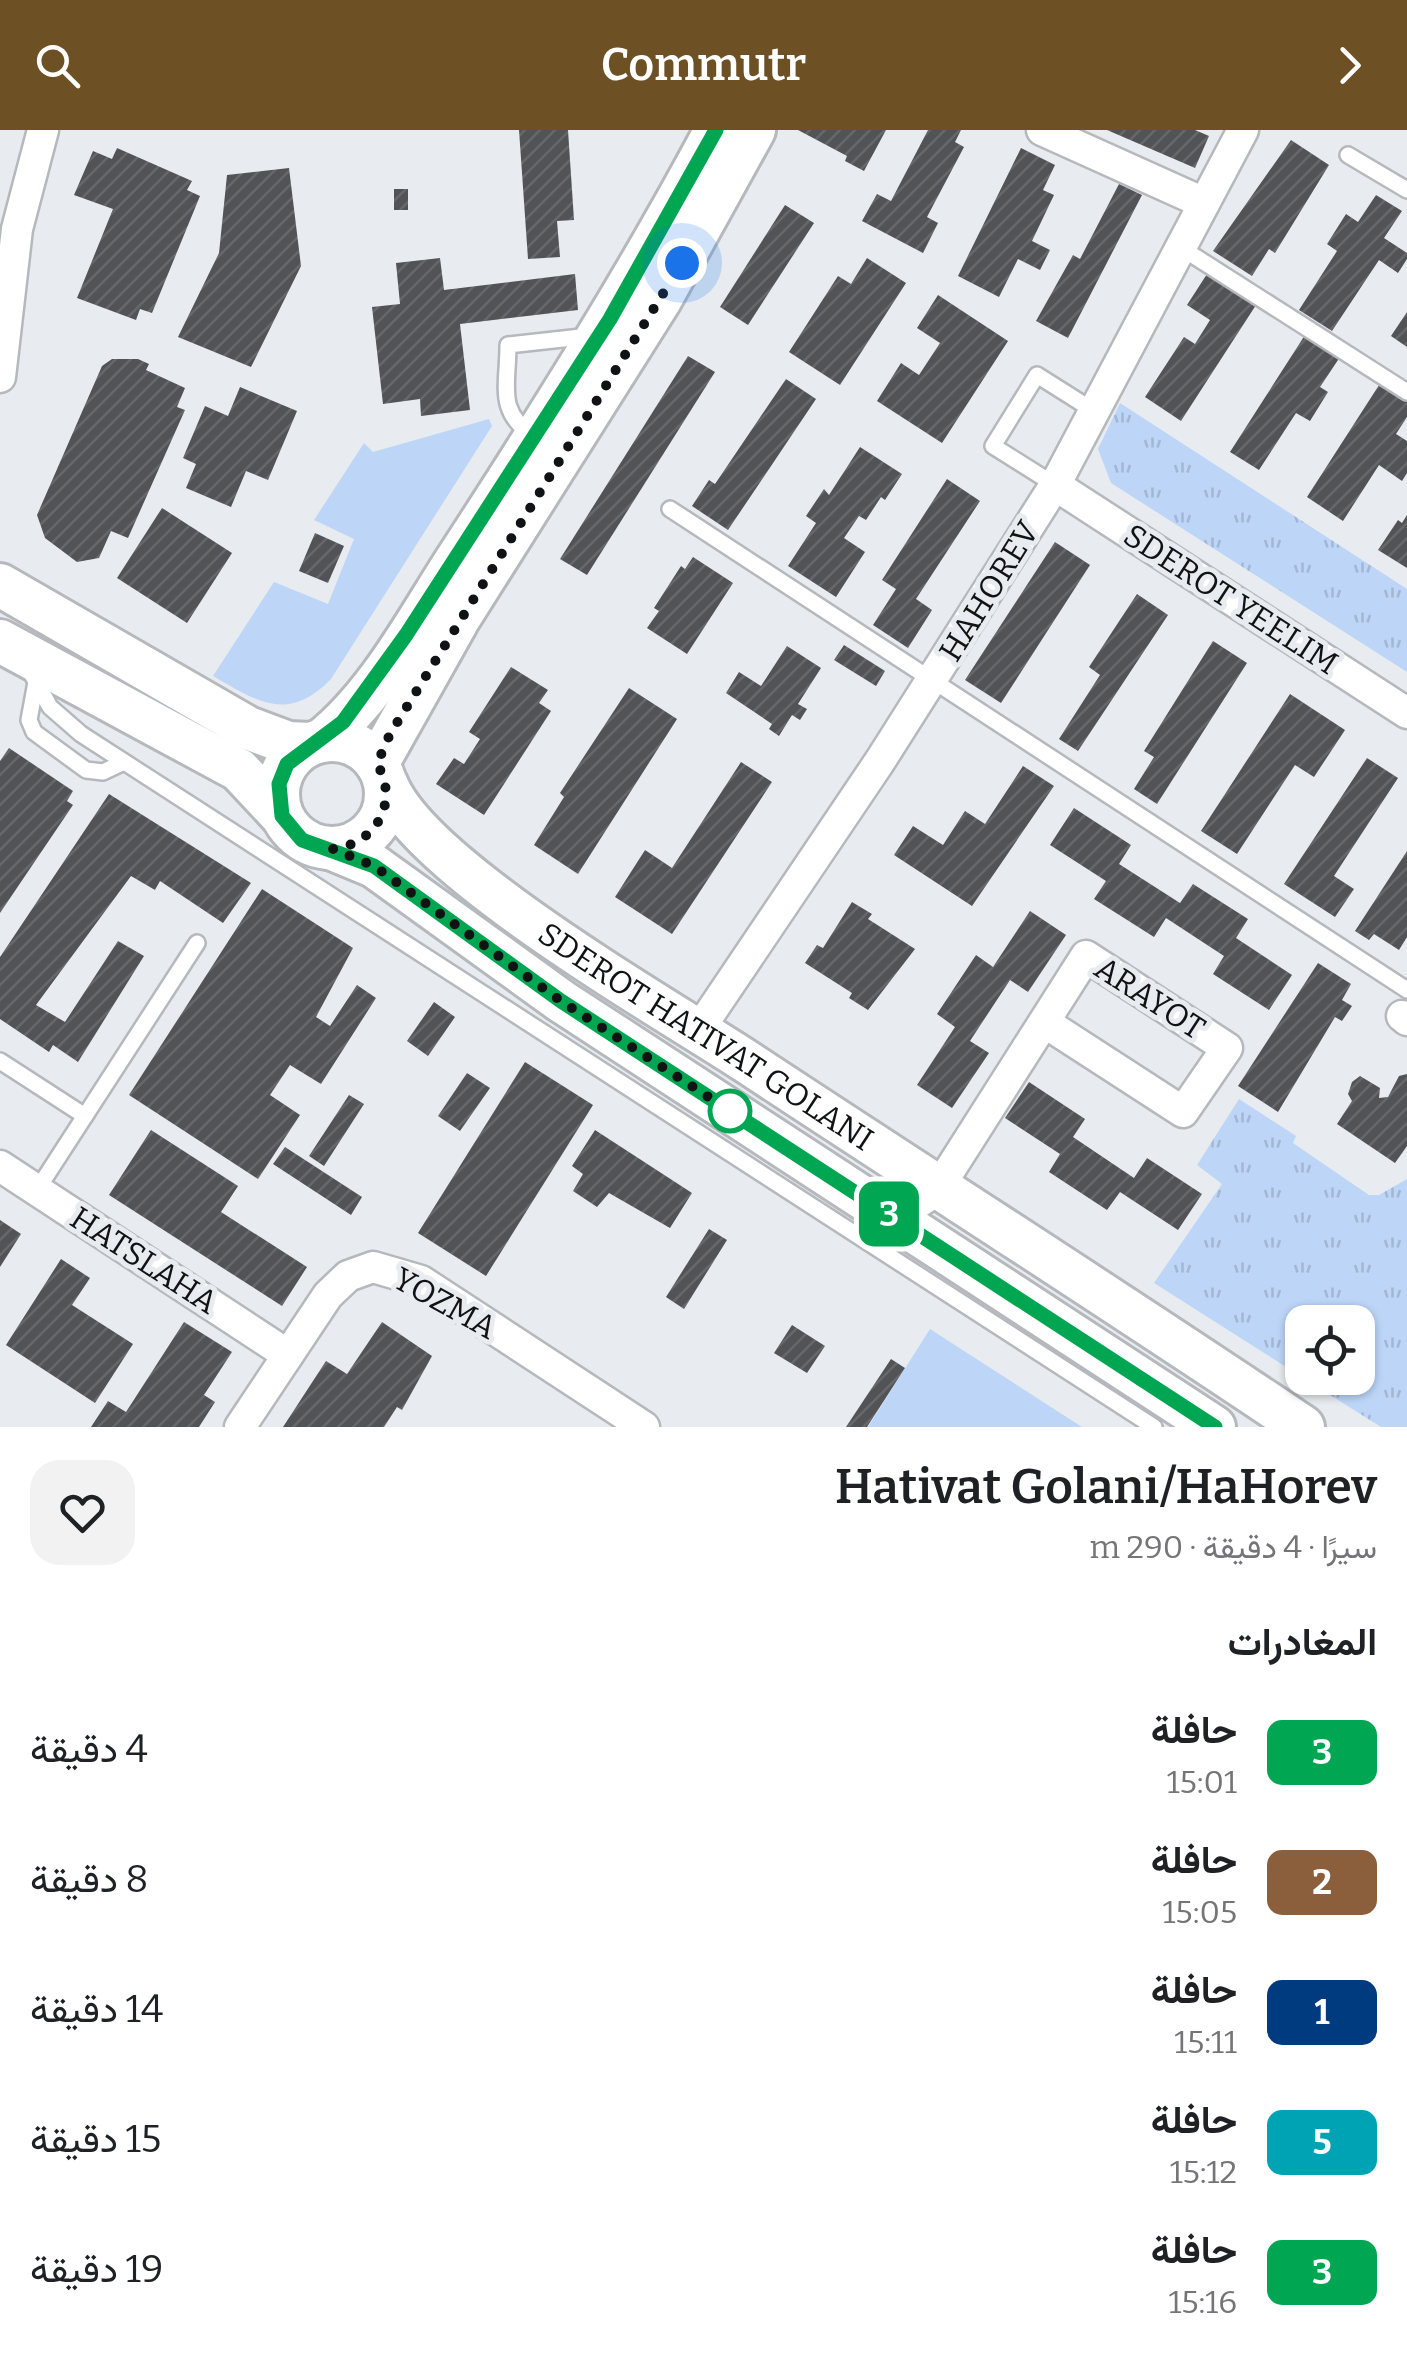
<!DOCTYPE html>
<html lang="ar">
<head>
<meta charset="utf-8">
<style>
	body { margin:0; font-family:Bitter,Vazirmatn,serif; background:#f2f2f2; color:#202124; direction:rtl; height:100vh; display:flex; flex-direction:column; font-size:38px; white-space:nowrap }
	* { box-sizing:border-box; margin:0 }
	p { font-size:32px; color:#757577 }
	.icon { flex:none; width:55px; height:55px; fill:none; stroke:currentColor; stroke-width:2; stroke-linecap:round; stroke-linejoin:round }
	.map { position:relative; height:1297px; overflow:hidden; direction:ltr }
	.sheet { display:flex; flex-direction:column; background:#fff; flex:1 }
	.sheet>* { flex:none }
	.badge { padding:0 20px; border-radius:15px; font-size:35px; line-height:65px }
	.controls { position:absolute; left:1285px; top:1175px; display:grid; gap:20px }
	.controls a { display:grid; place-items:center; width:90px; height:90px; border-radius:20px; background:#fff; box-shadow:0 2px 8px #0004; font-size:50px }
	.you { position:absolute; width:50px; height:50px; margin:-25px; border:8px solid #fff; border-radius:50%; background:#1a73e8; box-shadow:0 0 0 15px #1a73e833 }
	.map>.badge { position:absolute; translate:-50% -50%; box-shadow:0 0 0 5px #fff }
	h2 { padding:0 30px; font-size:38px; line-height:90px }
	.round { display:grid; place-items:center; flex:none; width:105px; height:105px; border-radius:30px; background:#f2f2f2 }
	.overview { display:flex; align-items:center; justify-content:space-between; height:170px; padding:0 30px }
	h1 { font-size:48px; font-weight:600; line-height:75px }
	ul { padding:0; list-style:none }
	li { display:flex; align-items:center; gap:30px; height:130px; padding:0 30px }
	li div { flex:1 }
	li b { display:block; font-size:38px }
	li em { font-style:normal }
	li .badge { min-width:110px; font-weight:700; text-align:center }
	header { display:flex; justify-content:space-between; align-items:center; height:130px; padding:0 30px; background:#6d5124; color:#fff; font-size:45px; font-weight:600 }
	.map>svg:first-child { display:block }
	.grass { fill:#bdd6f8 }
	.park { fill:url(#park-tufts) }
	.building { fill:url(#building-hatch) }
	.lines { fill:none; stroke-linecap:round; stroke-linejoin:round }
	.lane-casing { stroke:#b5b8bc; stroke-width:20 }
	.street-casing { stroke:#b5b8bc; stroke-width:35 }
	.secondary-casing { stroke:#b5b8bc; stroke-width:48 }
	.lane { stroke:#fff; stroke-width:15 }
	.street { stroke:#fff; stroke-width:30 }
	.secondary { stroke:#fff; stroke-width:42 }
	.line-casing { stroke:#fff; stroke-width:22 }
	.line { stroke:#00a651; stroke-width:15 }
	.walk { stroke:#111213; stroke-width:10; stroke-dasharray:0 18 }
	.stop-dot { fill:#fff; stroke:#00a651; stroke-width:5 }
	.labels { text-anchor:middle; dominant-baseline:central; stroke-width:10; stroke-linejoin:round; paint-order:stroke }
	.street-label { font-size:32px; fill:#111213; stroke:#e8ebef }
</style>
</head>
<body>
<header><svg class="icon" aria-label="forward" viewBox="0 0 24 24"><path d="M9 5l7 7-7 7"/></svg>Commutr<svg class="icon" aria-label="search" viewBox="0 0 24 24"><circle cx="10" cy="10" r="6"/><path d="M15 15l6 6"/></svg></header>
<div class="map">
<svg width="1407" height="1297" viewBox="0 0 1407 1297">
	<defs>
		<pattern id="park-tufts" width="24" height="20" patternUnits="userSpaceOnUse" patternTransform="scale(2.5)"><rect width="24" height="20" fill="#bdd6f8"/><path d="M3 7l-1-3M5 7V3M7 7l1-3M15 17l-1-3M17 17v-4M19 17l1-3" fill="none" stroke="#a1b7d4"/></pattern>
		<pattern id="building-hatch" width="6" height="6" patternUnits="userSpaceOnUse" patternTransform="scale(2.5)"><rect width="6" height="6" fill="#515357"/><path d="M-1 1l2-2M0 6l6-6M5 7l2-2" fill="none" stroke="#66676a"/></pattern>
	</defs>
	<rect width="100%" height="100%" fill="#e8ebef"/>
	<g class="grass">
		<path d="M489,289L492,296L331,549C288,593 258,572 213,546L274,452L328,474L354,409L314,390L364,313L373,322Z"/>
		<polygon points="930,1199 1082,1297 868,1297"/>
	</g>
	<g class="park">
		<polygon points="1120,273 1407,459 1407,542 1111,353 1098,319"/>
		<polygon points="1239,969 1296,1006 1293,1013 1369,1065 1379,1065 1407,1049 1407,1297 1381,1297 1303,1248 1358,1248 1358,1192 1302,1192 1302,1247 1154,1153 1222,1054 1197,1035"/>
	</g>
	<g class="building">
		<polygon points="519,0 568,0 574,90 557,91 560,127 528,129"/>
		<polygon points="798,0 886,0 864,41 845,31 847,26"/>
		<polygon points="928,0 961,0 955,12 964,17 927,87 938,93 923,123 862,91 877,64 891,71"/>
		<polygon points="1107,0 1195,0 1209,6 1195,38"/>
		<polygon points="1291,10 1329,35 1275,123 1269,119 1252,146 1213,121"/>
		<polygon points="117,18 192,51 187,60 200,66 152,183 140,179 136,190 77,168 113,79 74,65 93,21 112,29"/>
		<polygon points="1021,18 1055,35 1043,60 1054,65 1032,111 1050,120 1040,140 1018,129 999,167 958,146"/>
		<polygon points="289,38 301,136 251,237 178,207 219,123 227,45"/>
		<polygon points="1119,54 1142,65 1068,208 1036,191 1073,125 1080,129"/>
		<rect x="394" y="59" width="14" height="21"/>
		<polygon points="1376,65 1402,81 1384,108 1407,123 1407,129 1398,143 1379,130 1332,201 1299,180 1337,121 1327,114 1346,84 1358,92"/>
		<polygon points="785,75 814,93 748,195 720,177"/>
		<polygon points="440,128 444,160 575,144 578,180 460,194 470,280 421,286 420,269 383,274 372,177 400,174 396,133"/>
		<polygon points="867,128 906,153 840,255 789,222 838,146 851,154"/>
		<polygon points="1207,144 1256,175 1181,291 1145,267 1184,207 1195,214 1210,190 1187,175"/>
		<polygon points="938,165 1008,211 942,313 877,271 901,233 919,245 940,213 917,198"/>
		<polygon points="1407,182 1407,217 1391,206"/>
		<polygon points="1305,205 1340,227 1320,257 1328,262 1310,291 1296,283 1259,340 1230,322"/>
		<polygon points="688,226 715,242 587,445 560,429"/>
		<polygon points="112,229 138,229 149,234 146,240 185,258 177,277 185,280 128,408 111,401 99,428 77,432 45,408 37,385 102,236"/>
		<polygon points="786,249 816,269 728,400 692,376 709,350 715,354"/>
		<polygon points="1381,252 1407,269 1407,287 1396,304 1407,311 1407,343 1402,351 1379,335 1343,391 1307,367"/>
		<polygon points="240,257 297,281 268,350 246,341 231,377 186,358 196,334 183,328 205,276 228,286"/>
		<polygon points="860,317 902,344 885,370 881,367 866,390 859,386 844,408 865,422 836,467 788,436 816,393 806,386 824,359 829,365"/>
		<polygon points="947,349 980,371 916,469 932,480 908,518 873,495 896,459 882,450"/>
		<polygon points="162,378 232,423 187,493 117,448"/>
		<polygon points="1407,385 1407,438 1378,420 1398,390 1402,393"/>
		<polygon points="315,403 344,416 328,453 299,441"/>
		<polygon points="1055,412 1090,435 1001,573 965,550"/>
		<polygon points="693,427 733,453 687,524 647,498 659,481 654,478 681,436 685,439"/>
		<polygon points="1137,464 1168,485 1078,621 1059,609 1100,545 1089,537"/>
		<polygon points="1213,511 1247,533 1157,674 1134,659 1154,627 1144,621"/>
		<polygon points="844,515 885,541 876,556 834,530"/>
		<polygon points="787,516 821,538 798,574 807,579 800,590 792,585 779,606 769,599 772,594 726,563 739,542 761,556"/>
		<polygon points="511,537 548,560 539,573 551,581 484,685 436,654 454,628 464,634 480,609 469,602"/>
		<polygon points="629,558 677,589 578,744 534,715 564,667 560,663"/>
		<polygon points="1290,564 1345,600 1314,647 1295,635 1237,724 1201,701"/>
		<polygon points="9,618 73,661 67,671 73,675 0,783 0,631"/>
		<polygon points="1367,628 1398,648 1334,746 1354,759 1335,787 1284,754"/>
		<polygon points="741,632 772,652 672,804 615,767 645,720 672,738"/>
		<polygon points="1023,636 1054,656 972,776 894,725 913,696 943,715 965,681 985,694"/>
		<polygon points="109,664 251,753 223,793 160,751 155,760 131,746 36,875 65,892 118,811 144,826 78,932 53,915 49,922 0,889 0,827"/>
		<polygon points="1074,678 1131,715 1119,734 1180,773 1193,754 1248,789 1236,808 1292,845 1269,880 1213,844 1224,826 1166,788 1154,807 1094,769 1106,751 1050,715"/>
		<polygon points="1407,721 1407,807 1399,820 1374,804 1369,810 1355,801"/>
		<polygon points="262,759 353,818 316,887 330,896 357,855 376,868 321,954 290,935 270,965 300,985 258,1049 129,965"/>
		<polygon points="852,772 872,784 868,789 915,819 868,880 849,868 852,863 805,833 817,815 823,818"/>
		<polygon points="1030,781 1066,805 1028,862 1010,850 970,911 989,923 952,978 917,955 955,897 937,884 976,825 993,837"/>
		<polygon points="1318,833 1351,854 1342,870 1352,876 1342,891 1335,887 1278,982 1238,956"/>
		<polygon points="434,872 455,887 428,926 407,911"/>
		<polygon points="525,932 593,975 486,1146 418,1103"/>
		<polygon points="467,943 490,958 460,1001 438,986"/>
		<polygon points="1407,944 1407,1016 1395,1033 1337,994 1352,971 1348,964 1352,952 1360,946 1380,958 1379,968 1388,967 1399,946"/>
		<polygon points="1029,952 1085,989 1073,1007 1134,1048 1147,1028 1202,1064 1178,1100 1120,1062 1107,1080 1049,1042 1060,1024 1005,988"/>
		<polygon points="349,965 364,974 324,1036 309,1026"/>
		<polygon points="151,1000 238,1056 221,1082 307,1137 282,1176 109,1065"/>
		<polygon points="595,1000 692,1063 670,1098 609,1063 597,1077 573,1061 583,1044 572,1036"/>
		<polygon points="285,1017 362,1067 351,1085 273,1034"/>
		<polygon points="0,1090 21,1104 0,1137"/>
		<polygon points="709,1099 727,1110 684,1179 666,1167"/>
		<polygon points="61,1129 90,1148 72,1175 133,1214 95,1273 6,1215"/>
		<polygon points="184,1192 232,1222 204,1265 215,1272 199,1297 91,1297 108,1271 126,1282"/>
		<polygon points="382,1192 432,1226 402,1280 397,1277 384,1297 283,1297 326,1231 347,1244"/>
		<polygon points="792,1195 825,1216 807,1243 774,1223"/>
		<polygon points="891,1229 905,1238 867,1297 846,1297"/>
	</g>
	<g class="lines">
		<g class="lane-casing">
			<g id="lane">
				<polyline points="1348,25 1407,60"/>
				<polyline points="1180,117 1407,262"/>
				<path d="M534,306C496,282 508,256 508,215L590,206"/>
				<polyline points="1055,355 993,316 1037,245 1094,281"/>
				<polyline points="670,379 1407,860"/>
				<polyline points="29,539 50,577 81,604 1154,1297"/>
				<polyline points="36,552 29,590 34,602 86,640 103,642 124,632"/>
				<polyline points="0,931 85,986"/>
				<polyline points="37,1060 197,813"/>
			</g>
		</g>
		<g class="street-casing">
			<g id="street">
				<polyline points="1042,0 1204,73"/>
				<polyline points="0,247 17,99 43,0"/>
				<polyline points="1055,355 1407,583"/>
				<polyline points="1402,886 1407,890"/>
				<polyline points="698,901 880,631 1055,355 1243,0"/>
				<polyline points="0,1036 288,1225"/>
				<polyline points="895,1088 937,1060 1086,826 1227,918 1183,982 1044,892"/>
				<polyline points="240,1297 328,1165 348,1146 373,1137 421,1151 644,1297"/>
			</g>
		</g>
		<g class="secondary-casing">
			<g id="secondary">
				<polyline points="0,455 248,598 288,613 311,614"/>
				<polyline points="0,511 239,640 282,686"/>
				<circle cx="332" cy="664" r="54"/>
				<path d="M321,611C378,566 418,489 457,429C548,289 637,148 716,0"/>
				<polyline points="377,634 459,488 660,170 754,0"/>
				<path id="s1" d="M386,653C419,738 663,877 747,932C932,1054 1119,1173 1303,1297"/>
				<polyline points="333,719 374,736 561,871 1214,1297"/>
			</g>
		</g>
		<use href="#lane" class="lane"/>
		<use href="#street" class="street"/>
		<use href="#secondary" class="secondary"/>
	</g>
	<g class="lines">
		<g class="line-casing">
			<polyline id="line" points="716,0 610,189 406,505 343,592 287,634 279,654 282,686 302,710 374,736 561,871 1215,1297"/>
		</g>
		<use href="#line" class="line"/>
		<path class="walk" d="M682,133L390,604L377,634C400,672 376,714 333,719L374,736L561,871L730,981"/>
	</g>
	<circle class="stop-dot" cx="730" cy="981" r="20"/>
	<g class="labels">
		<g class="street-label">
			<text transform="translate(989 461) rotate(-58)">HAHOREV</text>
			<text transform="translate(1231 469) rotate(33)">SDEROT YEELIM</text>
			<text transform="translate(1150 868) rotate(33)">ARAYOT</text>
			<text stroke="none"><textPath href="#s1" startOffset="412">SDEROT HATIVAT GOLANI</textPath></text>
			<text transform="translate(144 1130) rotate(33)">HATSLAHA</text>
			<text transform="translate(445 1173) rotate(29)">YOZMA</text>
		</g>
	</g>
</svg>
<div class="controls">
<a><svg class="icon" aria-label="locate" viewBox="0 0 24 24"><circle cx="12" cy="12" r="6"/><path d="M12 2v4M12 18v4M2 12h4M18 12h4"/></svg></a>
</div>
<div class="you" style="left:682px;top:133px"></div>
<b class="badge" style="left:889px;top:1084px;background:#00a651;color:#fff">3</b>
</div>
<section class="sheet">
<div class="overview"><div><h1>Hativat Golani/HaHorev</h1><p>سيرًا · 4 دقيقة · 290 m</p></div><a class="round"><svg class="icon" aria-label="heart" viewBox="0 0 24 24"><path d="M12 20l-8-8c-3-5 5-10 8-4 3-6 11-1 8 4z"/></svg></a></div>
<h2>المغادرات</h2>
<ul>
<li><span class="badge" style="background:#00a651;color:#fff">3</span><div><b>حافلة</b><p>15:01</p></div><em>4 دقيقة</em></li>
<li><span class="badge" style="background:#8b5e3c;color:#fff">2</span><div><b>حافلة</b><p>15:05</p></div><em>8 دقيقة</em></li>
<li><span class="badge" style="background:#003b80;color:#fff">1</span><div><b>حافلة</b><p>15:11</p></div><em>14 دقيقة</em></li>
<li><span class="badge" style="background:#00a3b4;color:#fff">5</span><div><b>حافلة</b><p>15:12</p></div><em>15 دقيقة</em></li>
<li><span class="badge" style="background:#00a651;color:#fff">3</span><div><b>حافلة</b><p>15:16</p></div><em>19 دقيقة</em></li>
</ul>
</section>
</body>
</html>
